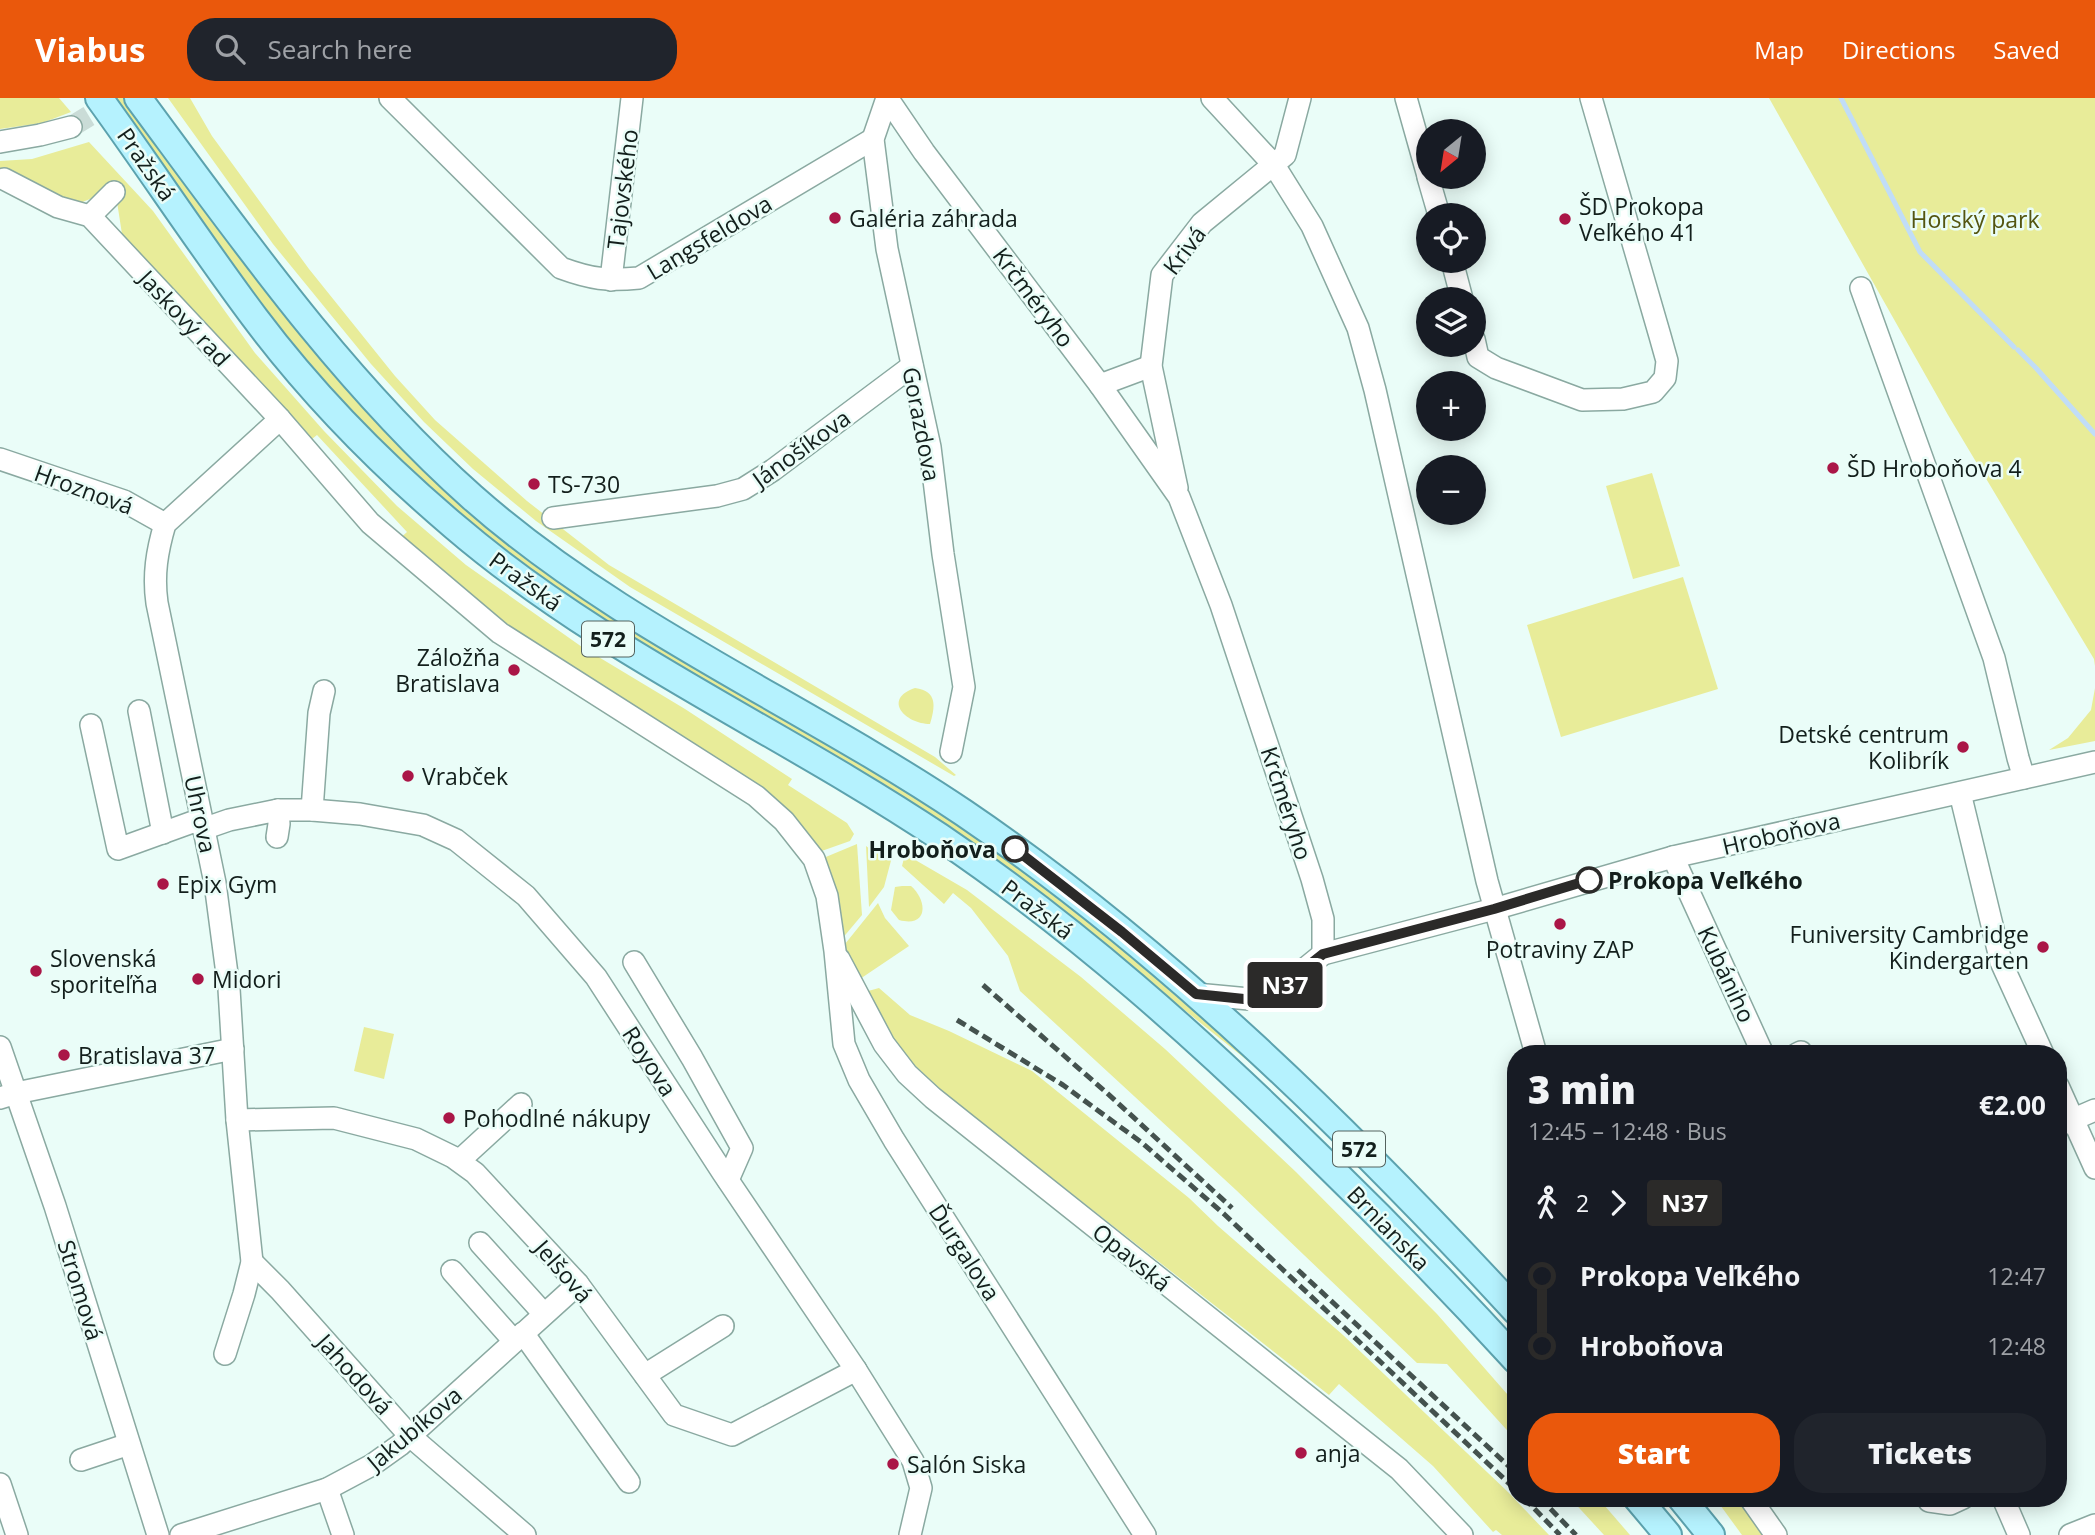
<!DOCTYPE html>
<html lang="en">
<head>
<meta charset="utf-8">
<style>
	body { margin:0; font-family:"Open Sans",sans-serif; background:#20242c; color:#f1f3f6; height:100vh; display:flex; flex-direction:column; font-size:26px; white-space:nowrap }
	* { box-sizing:border-box; margin:0 }
	p { font-size:23px; color:#9ea1a6 }
	.icon { flex:none; width:38px; height:38px; fill:none; stroke:currentColor; stroke-width:2; stroke-linecap:round; stroke-linejoin:round }
	.map { position:relative; flex:1; overflow:hidden }
	.details { position:absolute; left:1507px; top:947px; width:560px; height:462px; display:flex; flex-direction:column; background:#171b24; border-radius:28px; box-shadow:0 4px 18px #0003 }
	.details>* { flex:none }
	.badge { padding:0 14px; border-radius:5px; font-size:24px; line-height:46px }
	.needle { width:46px; rotate:210deg }
	.tools { position:absolute; left:1416px; top:21px; display:grid; gap:14px }
	.tools a { display:grid; place-items:center; width:70px; height:70px; border-radius:50%; background:#171b24; box-shadow:0 4px 18px #0003; font-size:35px }
	.map>.badge { position:absolute; translate:-50% -50%; box-shadow:0 0 0 4px #fff }
	.legs { display:flex; align-items:center; gap:10px; height:77px; padding:0 21px; font-size:23px }
	.legs p { margin-inline-start:auto }
	.head { display:flex; align-items:center; justify-content:space-between; height:119px; padding:0 21px }
	h1 { font-size:38px; font-weight:800; line-height:52px }
	.primary-button { display:flex; gap:14px; margin-top:auto; padding:14px 21px }
	.primary-button a { flex:1; height:80px; border-radius:28px; background:#ea580c; color:#fff; font-size:28px; font-weight:800; line-height:80px; text-align:center }
	.primary-button a+a { background:#20242c; color:#f1f3f6 }
	ul { padding:0 21px; list-style:none }
	li { display:flex; align-items:center; gap:24px; height:70px; font-size:26px }
	li i { display:grid; place-items:center; width:10px; height:100%; margin:0 9px; background:currentColor }
	li i::after { content:''; width:18px; height:18px; margin:-9px; border:5px solid; border-radius:50%; background:#171b24 }
	li p { margin-inline-start:auto }
	li:first-child i { background:linear-gradient(#0000 50%,currentColor 0) }
	li:last-child i { background:linear-gradient(currentColor 50%,#0000 0) }
	header { display:flex; align-items:center; gap:42px; box-sizing:border-box; height:98px; padding:0 35px; background:#ea580c; color:#fff }
	header strong { font-size:33px }
	nav { display:flex; gap:38px; margin-inline-start:auto; font-size:24px }
	.search { width:490px; height:63px; background:#20242c; display:flex; align-items:center; gap:18px; box-sizing:border-box; padding:0 24px; border-radius:28px; color:#9ea1a6; font-size:26px }
	.map>svg:first-child { display:block }
	.green { fill:#e8ec99 }
	.lines { fill:none; stroke-linecap:round; stroke-linejoin:round }
	.stream { stroke:#c1ddf7; stroke-width:5 }
	.minor-tunnel { stroke:#cadcd7; stroke-width:21; stroke-dasharray:21 10; stroke-linecap:butt }
	.minor-casing { stroke:#8aa9a1; stroke-width:24 }
	.major-casing { stroke:#5ca2ae; stroke-width:30 }
	.minor { stroke:#fff; stroke-width:21 }
	.major { stroke:#b5f2fe; stroke-width:26 }
	.rail { stroke:#44524e; stroke-width:5; stroke-dasharray:10 5; stroke-linecap:butt }
	.line-1-casing { stroke:#fff; stroke-width:16 }
	.line-1 { stroke:#2b2a29; stroke-width:10 }
	.poi-dot { fill:#aa1647; stroke:#eafdf8; stroke-width:2.5 }
	.stop-1-dot { fill:#fff; stroke:#2b2a29; stroke-width:3.5 }
	.labels { text-anchor:middle; dominant-baseline:central; stroke-width:5; stroke-linejoin:round; paint-order:stroke }
	.shield { fill:#eafdf8; stroke:#54625e; stroke-width:2 }
	.shield-label { font-size:21px; font-weight:bold; fill:#131f1c }
	.street-label { font-size:23px; fill:#131f1c; stroke:#eafdf8 }
	.poi-label { font-size:23px; fill:#131f1c; stroke:#eafdf8; text-anchor:start }
	.park-label { font-size:23px; fill:#545510; stroke:#eafdf8 }
	.stop-label { font-size:23px; font-weight:bold; fill:#131f1c; stroke:#eafdf8; text-anchor:end }
</style>
</head>
<body>
<header>
<strong>Viabus</strong>
<div class="search"><svg class="icon" aria-label="search" viewBox="0 0 24 24"><circle cx="10" cy="10" r="6"/><path d="M15 15l6 6"/></svg>Search here</div>
<nav><a>Map</a><a>Directions</a><a>Saved</a></nav>
</header>
<div class="map">
<svg width="2095" height="1437" viewBox="0 0 2095 1437">
	<rect width="100%" height="100%" fill="#eafdf8"/>
	<g class="green">
		<polygon points="0,0 59,0 71,14 42,25 0,31"/>
		<path d="M114,0H125L235,148L403,349L1000,754C1092,822 1177,898 1263,975L1001,765L816,649L566,499L461,420L393,356L309,267L259,206Z"/>
		<polygon points="168,0 190,0 212,38 309,171 395,278 435,322 527,403 609,467 935,659 956,677 954,678 630,489 536,423 473,371 424,324 371,266 273,146"/>
		<polygon points="1769,0 2095,0 2095,568 2094,561 1948,317"/>
		<polygon points="89,44 153,113 255,255 324,333 397,408 466,467 582,549 685,611 792,681 788,687 847,725 854,736 850,743 816,755 747,683 506,526 398,442 407,434 317,337 307,345 122,136 115,91 75,107 4,71 0,71 0,63 32,61"/>
		<polygon points="1652,375 1680,468 1633,481 1606,388"/>
		<polygon points="1683,479 1718,591 1561,639 1527,527"/>
		<path d="M915,590C938,593 935,609 930,626C905,626 882,601 915,590Z"/>
		<polygon points="2095,590 2095,643 2049,652 2068,640 2091,612"/>
		<polygon points="857,746 862,817 841,842 821,761"/>
		<polygon points="866,748 875,755 887,751 893,755 884,789 869,809"/>
		<polygon points="905,756 967,792 1081,879 1165,951 1296,1074 1437,1216 1515,1305 1515,1341 1447,1266 1417,1265 1236,1092 1020,893 1008,858 971,810 953,795 944,806 902,768"/>
		<path d="M902,788H911C928,803 928,830 899,822L891,812L895,789Z"/>
		<polygon points="878,805 885,820 909,848 857,883 841,851"/>
		<polygon points="879,890 910,917 949,933 1032,973 1189,1100 1218,1128 1343,1237 1508,1394 1549,1437 1502,1437 1496,1432 1493,1434 1433,1368 1339,1286 1329,1297 951,1001 906,959 861,895"/>
		<polygon points="364,929 394,936 384,981 354,973"/>
		<polygon points="1570,1400 1598,1400 1630,1437 1604,1437"/>
		<polygon points="1715,1400 1737,1400 1765,1437 1742,1437"/>
	</g>
	<g class="lines">
		<g class="stream">
			<polyline points="1841,0 1920,154 2014,249"/>
			<polyline points="2018,252 2036,270 2095,336"/>
		</g>
		<polyline class="minor-tunnel" points="71,29 94,15 109,0"/>
		<g class="minor-casing">
			<g id="minor">
				<path d="M390,0L561,170C591,181 607,183 639,180L873,41"/>
				<polyline points="887,0 873,41 887,151 930,349 943,456 964,589 951,654"/>
				<polyline points="1212,0 1274,67 1312,128 1358,230 1375,292 1487,783 1536,956"/>
				<polyline points="1406,0 1428,78"/>
				<polyline points="888,1 924,54 1100,287 1179,399 1221,507 1312,781 1323,821 1323,856"/>
				<polyline points="0,44 40,37 71,29"/>
				<polyline points="1428,79 1439,117"/>
				<polyline points="4,81 58,109 90,118 280,321 370,425 500,535 756,698 784,723 814,761 827,798 835,853 844,946 859,982 894,1042 1145,1437"/>
				<polyline points="90,118 114,94"/>
				<polyline points="1452,163 1462,201"/>
				<polyline points="611,182 632,0"/>
				<polyline points="1861,190 1994,560 2018,660 2024,680"/>
				<polyline points="1474,241 1478,259 1496,270 1582,302 1623,301 1653,294 1665,280 1667,263 1660,238 1591,0"/>
				<polyline points="1100,287 1151,268"/>
				<polyline points="0,361 124,403 165,426"/>
				<polyline points="1177,390 1151,268 1162,177 1202,125 1285,57 1300,0"/>
				<polyline points="553,420 717,398 743,391 773,372 912,268"/>
				<polyline points="139,613 163,735"/>
				<polyline points="91,627 118,751 201,721"/>
				<polyline points="1960,695 2001,864 2043,956"/>
				<polyline points="312,712 319,615 324,593"/>
				<polyline points="203,731 229,722 278,712 312,712 360,716 423,727 456,742 526,798 596,879 723,1075 856,1272 913,1363 921,1390 910,1437"/>
				<polyline points="277,739 279,726 278,712"/>
				<polyline points="1673,759 1763,956"/>
				<polyline points="839,861 884,946 907,976 933,1000 1399,1371 1462,1437"/>
				<polyline points="634,864 692,960 742,1050 728,1082"/>
				<polyline points="1196,896 1249,901 1264,898 1275,894 1291,882 1323,856 1494,811 1673,759 2095,664"/>
				<polyline points="0,949 55,1108 158,1437"/>
				<polyline points="1797,956 1801,954 1802,956"/>
				<polyline points="2058,988 2095,1070"/>
				<polyline points="0,1000 16,995 233,951"/>
				<polyline points="237,1022 334,1020 416,1041 453,1059 475,1075 578,1186 674,1317 732,1337 856,1272"/>
				<polyline points="2058,1028 2095,1012"/>
				<polyline points="459,1063 521,1006"/>
				<polyline points="480,1145 544,1216"/>
				<polyline points="252,1164 280,1192 410,1338 525,1437"/>
				<polyline points="452,1173 514,1243"/>
				<polyline points="523,1235 629,1384"/>
				<path d="M225,1256L244,1196L252,1164L237,1022L229,891L215,785L157,505C153,477 157,453 165,426L280,321"/>
				<polyline points="645,1277 723,1228"/>
				<polyline points="81,1362 129,1346"/>
				<polyline points="0,1386 17,1437"/>
				<polyline points="327,1391 343,1437"/>
				<polyline points="1750,1400 1776,1437"/>
				<polyline points="1927,1400 1929,1403 1950,1406 1963,1400"/>
				<polyline points="2003,1400 2019,1437"/>
				<polyline points="181,1437 327,1391 372,1367 400,1347 578,1186"/>
				<polyline points="2070,1437 2095,1427"/>
			</g>
		</g>
		<g class="major-casing">
			<g id="major">
				<path d="M99,0C152,73 201,148 255,220C312,296 381,366 454,428C601,554 780,632 940,739C1076,831 1198,940 1315,1055C1384,1122 1451,1191 1516,1262"/>
				<path d="M138,0C241,139 342,283 472,399C619,529 802,606 964,715C1166,852 1350,1033 1516,1213"/>
				<polyline points="1637,1400 1668,1437"/>
				<polyline points="1681,1400 1711,1437"/>
			</g>
		</g>
		<use href="#minor" class="minor"/>
		<use href="#major" class="major"/>
		<g class="rail">
			<polyline points="983,887 1107,995 1232,1110"/>
			<polyline points="957,922 1063,987 1141,1044 1224,1116 1516,1392"/>
			<polyline points="1298,1172 1516,1375"/>
			<polyline points="1524,1400 1560,1437"/>
			<polyline points="1540,1400 1576,1437"/>
		</g>
	</g>
	<g class="lines">
		<g class="line-1-casing">
			<polyline id="line-1" points="1015,751 1122,834 1196,896 1244,901 1254,901 1275,894 1323,856 1494,811 1589,782"/>
		</g>
		<use href="#line-1" class="line-1"/>
	</g>
	<g class="poi-dot">
		<circle cx="835" cy="120" r="7"/>
		<circle cx="1565" cy="121" r="7"/>
		<circle cx="1833" cy="370" r="7"/>
		<circle cx="534" cy="386" r="7"/>
		<circle cx="514" cy="572" r="7"/>
		<circle cx="1963" cy="649" r="7"/>
		<circle cx="408" cy="678" r="7"/>
		<circle cx="163" cy="786" r="7"/>
		<circle cx="1560" cy="826" r="7"/>
		<circle cx="2043" cy="849" r="7"/>
		<circle cx="36" cy="873" r="7"/>
		<circle cx="198" cy="881" r="7"/>
		<circle cx="64" cy="957" r="7"/>
		<circle cx="449" cy="1020" r="7"/>
		<circle cx="1301" cy="1355" r="7"/>
		<circle cx="893" cy="1366" r="7"/>
	</g>
	<g class="stop-1-dot">
		<circle cx="1015" cy="751" r="12"/>
		<circle cx="1589" cy="782" r="12"/>
	</g>
	<g class="labels">
		<g class="shield">
			<rect x="582" y="523.5" width="52" height="35" rx="5"/>
			<rect x="1333" y="1033.5" width="52" height="35" rx="5"/>
		</g>
		<g class="shield-label">
			<text x="608" y="541">572</text>
			<text x="1359" y="1051">572</text>
		</g>
		<g class="street-label">
			<text transform="translate(147 66) rotate(55)">Pražská</text>
			<text transform="translate(622 91) rotate(-83)">Tajovského</text>
			<text transform="translate(709 139) rotate(-31)">Langsfeldova</text>
			<text transform="translate(1184 152) rotate(-53)">Krivá</text>
			<text transform="translate(1034 199) rotate(53)">Krčméryho</text>
			<text transform="translate(185 220) rotate(47)">Jaskový rad</text>
			<text transform="translate(922 326) rotate(79)">Gorazdova</text>
			<text transform="translate(801 350) rotate(-36)">Jánošíkova</text>
			<text transform="translate(84 391) rotate(20)">Hroznová</text>
			<text transform="translate(526 483) rotate(36)">Pražská</text>
			<text transform="translate(1287 705) rotate(72)">Krčméryho</text>
			<text transform="translate(201 716) rotate(78)">Uhrova</text>
			<text transform="translate(1781 735) rotate(-13)">Hroboňova</text>
			<text transform="translate(1038 811) rotate(37)">Pražská</text>
			<text transform="translate(1727 876) rotate(65)">Kubániho</text>
			<text transform="translate(650 963) rotate(57)">Royova</text>
			<text transform="translate(1389 1130) rotate(46)">Brnianska</text>
			<text transform="translate(965 1154) rotate(57)">Ďurgalova</text>
			<text transform="translate(1132 1159) rotate(39)">Opavská</text>
			<text transform="translate(564 1173) rotate(49)">Jelšová</text>
			<text transform="translate(81 1192) rotate(73)">Stromová</text>
			<text transform="translate(355 1276) rotate(48)">Jahodová</text>
			<text transform="translate(414 1330) rotate(-40)">Jakubíkova</text>
		</g>
		<g class="poi-label">
			<text x="1579" y="108">ŠD Prokopa<tspan x="1579" dy="26">Veľkého 41</tspan></text>
			<text x="849" y="120">Galéria záhrada</text>
			<text x="1847" y="370">ŠD Hroboňova 4</text>
			<text x="548" y="386">TS-730</text>
			<text x="500" y="559" text-anchor="end">Záložňa<tspan x="500" dy="26">Bratislava</tspan></text>
			<text x="1949" y="636" text-anchor="end">Detské centrum<tspan x="1949" dy="26">Kolibrík</tspan></text>
			<text x="422" y="678">Vrabček</text>
			<text x="177" y="786">Epix Gym</text>
			<text x="2029" y="836" text-anchor="end">Funiversity Cambridge<tspan x="2029" dy="26">Kindergarten</tspan></text>
			<text x="1560" y="851" text-anchor="middle">Potraviny ZAP</text>
			<text x="50" y="860">Slovenská<tspan x="50" dy="26">sporiteľňa</tspan></text>
			<text x="212" y="881">Midori</text>
			<text x="78" y="957">Bratislava 37</text>
			<text x="463" y="1020">Pohodlné nákupy</text>
			<text x="1315" y="1355">anja</text>
			<text x="907" y="1366">Salón Siska</text>
		</g>
		<g class="park-label">
			<text x="1975" y="121">Horský park</text>
		</g>
		<g class="stop-label">
			<text x="996" y="751">Hroboňova</text>
			<text x="1608" y="782" text-anchor="start">Prokopa Veľkého</text>
		</g>
	</g>
</svg>
<div class="tools">
<a><svg class="needle" viewBox="-14 -14 28 28"><path d="M0-13l5 13h-10z" fill="#e53935"/><path d="M0 13l5-13h-10z" fill="#9ea1a6"/></svg></a>
<a><svg class="icon" aria-label="locate" viewBox="0 0 24 24"><circle cx="12" cy="12" r="6"/><path d="M12 2v4M12 18v4M2 12h4M18 12h4"/></svg></a>
<a><svg class="icon" aria-label="layers" viewBox="0 0 24 24"><path d="M12 4l9 5-9 5-9-5zM3 14l9 5 9-5"/></svg></a>
<a>+</a>
<a>−</a>
</div>
<b class="badge" style="left:1285px;top:887px;background:#2b2a29;color:#fff">N37</b>
<section class="details">
<div class="head"><div><h1>3 min</h1><p>12:45 – 12:48 · Bus</p></div><b>€2.00</b></div>
<div class="legs"><svg class="icon" aria-label="walk" viewBox="0 0 24 24"><circle cx="13" cy="4" r="2"/><path d="M13 8l-2 6 4 7M11 14l-3 7M7 12l3-4h3l4 4"/></svg>2<svg class="icon" aria-label="forward" viewBox="0 0 24 24"><path d="M9 5l7 7-7 7"/></svg><b class="badge" style="background:#2b2a29;color:#fff">N37</b></div>
<ul>
<li><i style="color:#2b2a29"></i><b>Prokopa Veľkého</b><p>12:47</p></li>
<li><i style="color:#2b2a29"></i><b>Hroboňova</b><p>12:48</p></li>
</ul>
<div class="primary-button"><a>Start</a><a>Tickets</a></div>
</section>
</div>
</body>
</html>
